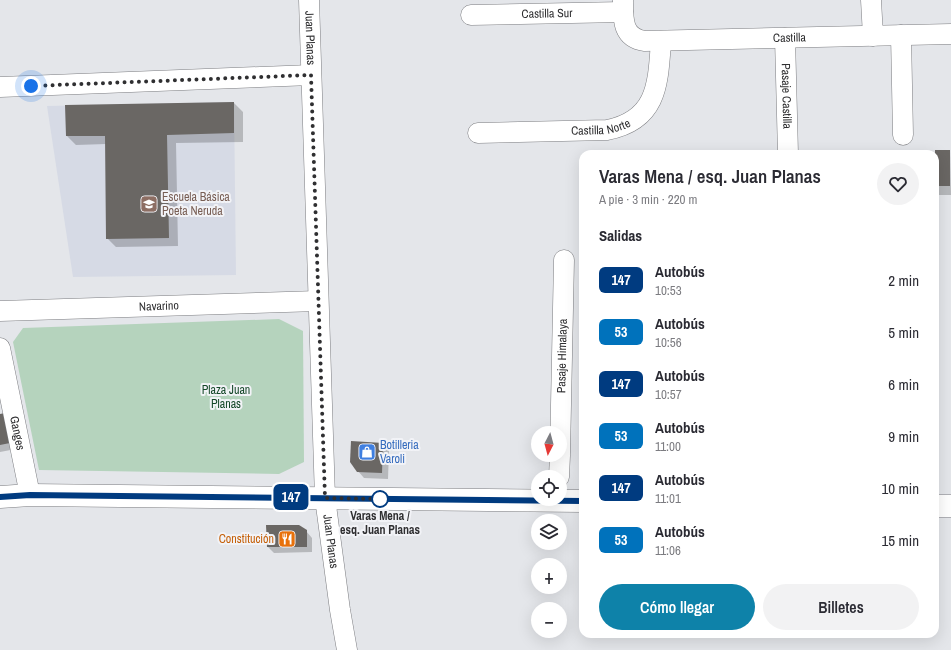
<!DOCTYPE html>
<html lang="es">
<head>
<meta charset="utf-8">
<style>
	body { margin:0; font-family:"Archivo Narrow",sans-serif; background:#f2f2f3; color:#2b2b33; height:100vh; display:flex; flex-direction:column; font-size:15px; white-space:nowrap }
	* { box-sizing:border-box; margin:0 }
	p { font-size:13px; color:#7c7c81 }
	.icon { flex:none; width:22px; height:22px; fill:none; stroke:currentColor; stroke-width:2; stroke-linecap:round; stroke-linejoin:round }
	.map { position:relative; flex:1; overflow:hidden }
	.side { position:absolute; left:579px; top:150px; width:360px; height:488px; display:flex; flex-direction:column; background:#fff; border-radius:12px; box-shadow:0 4px 16px #0002 }
	.side>* { flex:none }
	.badge { padding:0 8px; border-radius:6px; font-size:14px; line-height:26px }
	.needle { width:26px; rotate:186deg }
	.tools { position:absolute; left:531px; top:426px; display:grid; gap:8px }
	.tools a { display:grid; place-items:center; width:36px; height:36px; border-radius:50%; background:#fff; box-shadow:0 4px 16px #0002; font-size:20px }
	.you { position:absolute; width:20px; height:20px; margin:-10px; border:3px solid #fff; border-radius:50%; background:#1a73e8; box-shadow:0 0 0 6px #1a73e833 }
	.map>.badge { position:absolute; translate:-50% -50%; box-shadow:0 0 0 2px #fff }
	h2 { padding:0 20px; font-size:15px; line-height:36px }
	.round { display:grid; place-items:center; flex:none; width:42px; height:42px; border-radius:21px; background:#f2f2f3 }
	.summary { display:flex; align-items:center; justify-content:space-between; height:68px; padding:0 20px }
	h1 { font-size:19px; font-weight:600; line-height:30px }
	.primary-button { display:flex; gap:8px; margin-top:auto; padding:8px 20px }
	.primary-button a { flex:1; height:46px; border-radius:24px; background:#0e82a9; color:#fff; font-size:16px; font-weight:600; line-height:46px; text-align:center }
	.primary-button a+a { background:#f2f2f3; color:#2b2b33 }
	ul { padding:0; list-style:none }
	li { display:flex; align-items:center; gap:12px; height:52px; padding:0 20px }
	li div { flex:1 }
	li b { display:block; font-size:15px }
	li em { font-style:normal }
	li .badge { min-width:44px; font-weight:700; text-align:center }
	.map>svg:first-child { display:block }
	.built { fill:#d6dae5 }
	.green { fill:#b5d3bd }
	.shadow { fill:#0003 }
	.building { fill:#6a6764 }
	.lines { fill:none; stroke-linecap:round; stroke-linejoin:round }
	.street-casing { stroke:#7c7d81; stroke-width:21 }
	.secondary-casing { stroke:#7c7d81; stroke-width:23 }
	.street { stroke:#fff; stroke-width:20 }
	.secondary { stroke:#fff; stroke-width:22 }
	.line-casing { stroke:#fff; stroke-width:9 }
	.line { stroke:#003b80; stroke-width:6 }
	.walk { stroke:#2f2f31; stroke-width:4; stroke-dasharray:0 7.2 }
	.stop-dot { fill:#fff; stroke:#003b80; stroke-width:2 }
	.labels { text-anchor:middle; dominant-baseline:central; stroke-width:4; stroke-linejoin:round; paint-order:stroke }
	.street-label { font-size:12px; fill:#2f2f31; stroke:#f2f3f7 }
	.education-label { font-size:12px; fill:#785e54; stroke:#f2f3f7; text-anchor:start }
	.park-label { font-size:12px; fill:#154829; stroke:#f2f3f7 }
	.shop-label { font-size:12px; fill:#366cbe; stroke:#f2f3f7; text-anchor:start }
	.stop-label { font-size:12px; font-weight:bold; fill:#2f2f31; stroke:#f2f3f7 }
	.food-label { font-size:12px; fill:#c56008; stroke:#f2f3f7; text-anchor:end }
</style>
</head>
<body>
<div class="map">
<svg width="951" height="650" viewBox="0 0 951 650">
	<rect width="100%" height="100%" fill="#e4e6ea"/>
	<polygon class="built" points="234,102 236,275 73,277 47,106"/>
	<polygon class="green" points="279,319 303,331 304,462 279,474 39,470 13,342 23,328"/>
	<g class="shadow">
		<polygon points="234,103 243,112 243,142 176,143 178,246 116,247 107,238 106,144 76,145 67,136"/>
		<polygon points="950,151 951,195 935,195 935,159"/>
		<polygon points="0,415 16,449 0,452"/>
		<polygon points="383,444 389,450 388,479 364,478 358,471"/>
		<polygon points="306,531 312,538 312,552 274,553 268,547"/>
	</g>
	<g class="building">
		<polygon points="234,102 234,133 167,135 169,238 106,239 105,136 66,136 65,105"/>
		<rect x="935" y="150" width="15" height="36"/>
		<polygon points="5,413 10,443 0,445 0,414"/>
		<polygon points="351,441 383,443 382,473 357,472 350,462"/>
		<polygon points="266,525 299,525 307,530 307,547 267,547"/>
	</g>
	<g class="lines">
		<g class="street-casing">
			<g id="street">
				<path id="s1" d="M309,0L325,498L340,610L347,650"/>
				<path id="s2" d="M623,0C623,19 622,38 645,41L951,34"/>
				<polyline points="871,0 873,36"/>
				<path id="s3" d="M471,15L623,12"/>
				<polyline points="901,35 903,135"/>
				<path id="s4" d="M785,38L788,154"/>
				<polyline points="0,87 311,75"/>
				<path id="s5" d="M478,133L607,130C658,120 658,83 661,41"/>
				<path id="s6" d="M0,311L318,301"/>
				<path id="s7" d="M0,348L30,495"/>
				<path id="s8" d="M560,453L564,260"/>
				<polyline points="559,477 560,455"/>
			</g>
		</g>
		<g class="secondary-casing">
			<g id="secondary">
				<polyline points="0,497 30,495 583,501"/>
				<polyline points="935,506 951,506"/>
			</g>
		</g>
		<use href="#street" class="street"/>
		<use href="#secondary" class="secondary"/>
	</g>
	<g class="lines">
		<g class="line-casing">
			<polyline id="line" points="0,497 30,495 583,501"/>
		</g>
		<use href="#line" class="line"/>
		<polyline class="walk" points="31,86 311,75 325,498 385,499 380,499"/>
	</g>
	<defs>
		<g id="school-square" transform="scale(0.9)"><rect x="-9" y="-9" width="18" height="18" rx="4" fill="#8d6e63" stroke="#f2f3f7"/><path d="M0-5L7-2L0 1L-7-2ZM-4 1L0 2.5L4 1V4Q0 6-4 4Z" fill="#fff"/></g>
		<g id="shop-square" transform="scale(0.9)"><rect x="-9" y="-9" width="18" height="18" rx="4" fill="#3f7fe0" stroke="#f2f3f7"/><path d="M-5-2.5h2.3a2.7 3.5 0 0 1 5.4 0H5L5.5 6h-11ZM-1.5-2.5h3a1.5 2.3 0 0 0-3 0Z" fill="#fff"/></g>
		<g id="restaurant-square" transform="scale(0.9)"><rect x="-9" y="-9" width="18" height="18" rx="4" fill="#e8710a" stroke="#f2f3f7"/><path d="M-5-6h1v4h1v-4h1v4h1v-4h1v5L-1.5 .5V6h-2V.5L-5-1ZM5-6V6H3V1.5H1.5Q1.5-4 5-6Z" fill="#fff"/></g>
	</defs>
	<g fill-rule="evenodd">
		<use href="#school-square" x="149" y="204"/>
		<use href="#shop-square" x="367" y="452"/>
		<use href="#restaurant-square" x="287" y="539"/>
	</g>
	<circle class="stop-dot" cx="380" cy="499" r="8"/>
	<g class="labels">
		<g class="street-label">
			<text stroke="none"><textPath href="#s3" startOffset="76">Castilla Sur</textPath></text>
			<text stroke="none"><textPath href="#s2" startOffset="197">Castilla</textPath></text>
			<text stroke="none"><textPath href="#s1" startOffset="38">Juan Planas</textPath></text>
			<text stroke="none"><textPath href="#s4" startOffset="58">Pasaje Castilla</textPath></text>
			<text stroke="none"><textPath href="#s5" startOffset="123">Castilla Norte</textPath></text>
			<text stroke="none"><textPath href="#s6" startOffset="159">Navarino</textPath></text>
			<text stroke="none"><textPath href="#s8" startOffset="97">Pasaje Himalaya</textPath></text>
			<text stroke="none"><textPath href="#s7" startOffset="87">Ganges</textPath></text>
			<text stroke="none"><textPath href="#s1" startOffset="542">Juan Planas</textPath></text>
		</g>
		<g class="education-label">
			<text x="162" y="197">Escuela Básica<tspan x="162" dy="14">Poeta Neruda</tspan></text>
		</g>
		<g class="park-label">
			<text x="226" y="390">Plaza Juan<tspan x="226" dy="14">Planas</tspan></text>
		</g>
		<g class="shop-label">
			<text x="380" y="445">Botilleria<tspan x="380" dy="14">Varoli</tspan></text>
		</g>
		<g class="stop-label">
			<text x="380" y="516">Varas Mena /<tspan x="380" dy="14">esq. Juan Planas</tspan></text>
		</g>
		<g class="food-label">
			<text x="274" y="539">Constitución</text>
		</g>
	</g>
</svg>
<div class="tools">
<a><svg class="needle" viewBox="-14 -14 28 28"><path d="M0-13l5 13h-10z" fill="#e53935"/><path d="M0 13l5-13h-10z" fill="#7c7c81"/></svg></a>
<a><svg class="icon" aria-label="locate" viewBox="0 0 24 24"><circle cx="12" cy="12" r="6"/><path d="M12 2v4M12 18v4M2 12h4M18 12h4"/></svg></a>
<a><svg class="icon" aria-label="layers" viewBox="0 0 24 24"><path d="M12 4l9 5-9 5-9-5zM3 14l9 5 9-5"/></svg></a>
<a>+</a>
<a>−</a>
</div>
<div class="you" style="left:31px;top:86px"></div>
<b class="badge" style="left:291px;top:497px;background:#003b80;color:#fff">147</b>
<section class="side">
<div class="summary"><div><h1>Varas Mena / esq. Juan Planas</h1><p>A pie · 3 min · 220 m</p></div><a class="round"><svg class="icon" aria-label="heart" viewBox="0 0 24 24"><path d="M12 20l-8-8c-3-5 5-10 8-4 3-6 11-1 8 4z"/></svg></a></div>
<h2>Salidas</h2>
<ul>
<li><span class="badge" style="background:#003b80;color:#fff">147</span><div><b>Autobús</b><p>10:53</p></div><em>2 min</em></li>
<li><span class="badge" style="background:#0072bc;color:#fff">53</span><div><b>Autobús</b><p>10:56</p></div><em>5 min</em></li>
<li><span class="badge" style="background:#003b80;color:#fff">147</span><div><b>Autobús</b><p>10:57</p></div><em>6 min</em></li>
<li><span class="badge" style="background:#0072bc;color:#fff">53</span><div><b>Autobús</b><p>11:00</p></div><em>9 min</em></li>
<li><span class="badge" style="background:#003b80;color:#fff">147</span><div><b>Autobús</b><p>11:01</p></div><em>10 min</em></li>
<li><span class="badge" style="background:#0072bc;color:#fff">53</span><div><b>Autobús</b><p>11:06</p></div><em>15 min</em></li>
</ul>
<div class="primary-button"><a>Cómo llegar</a><a>Billetes</a></div>
</section>
</div>
</body>
</html>
